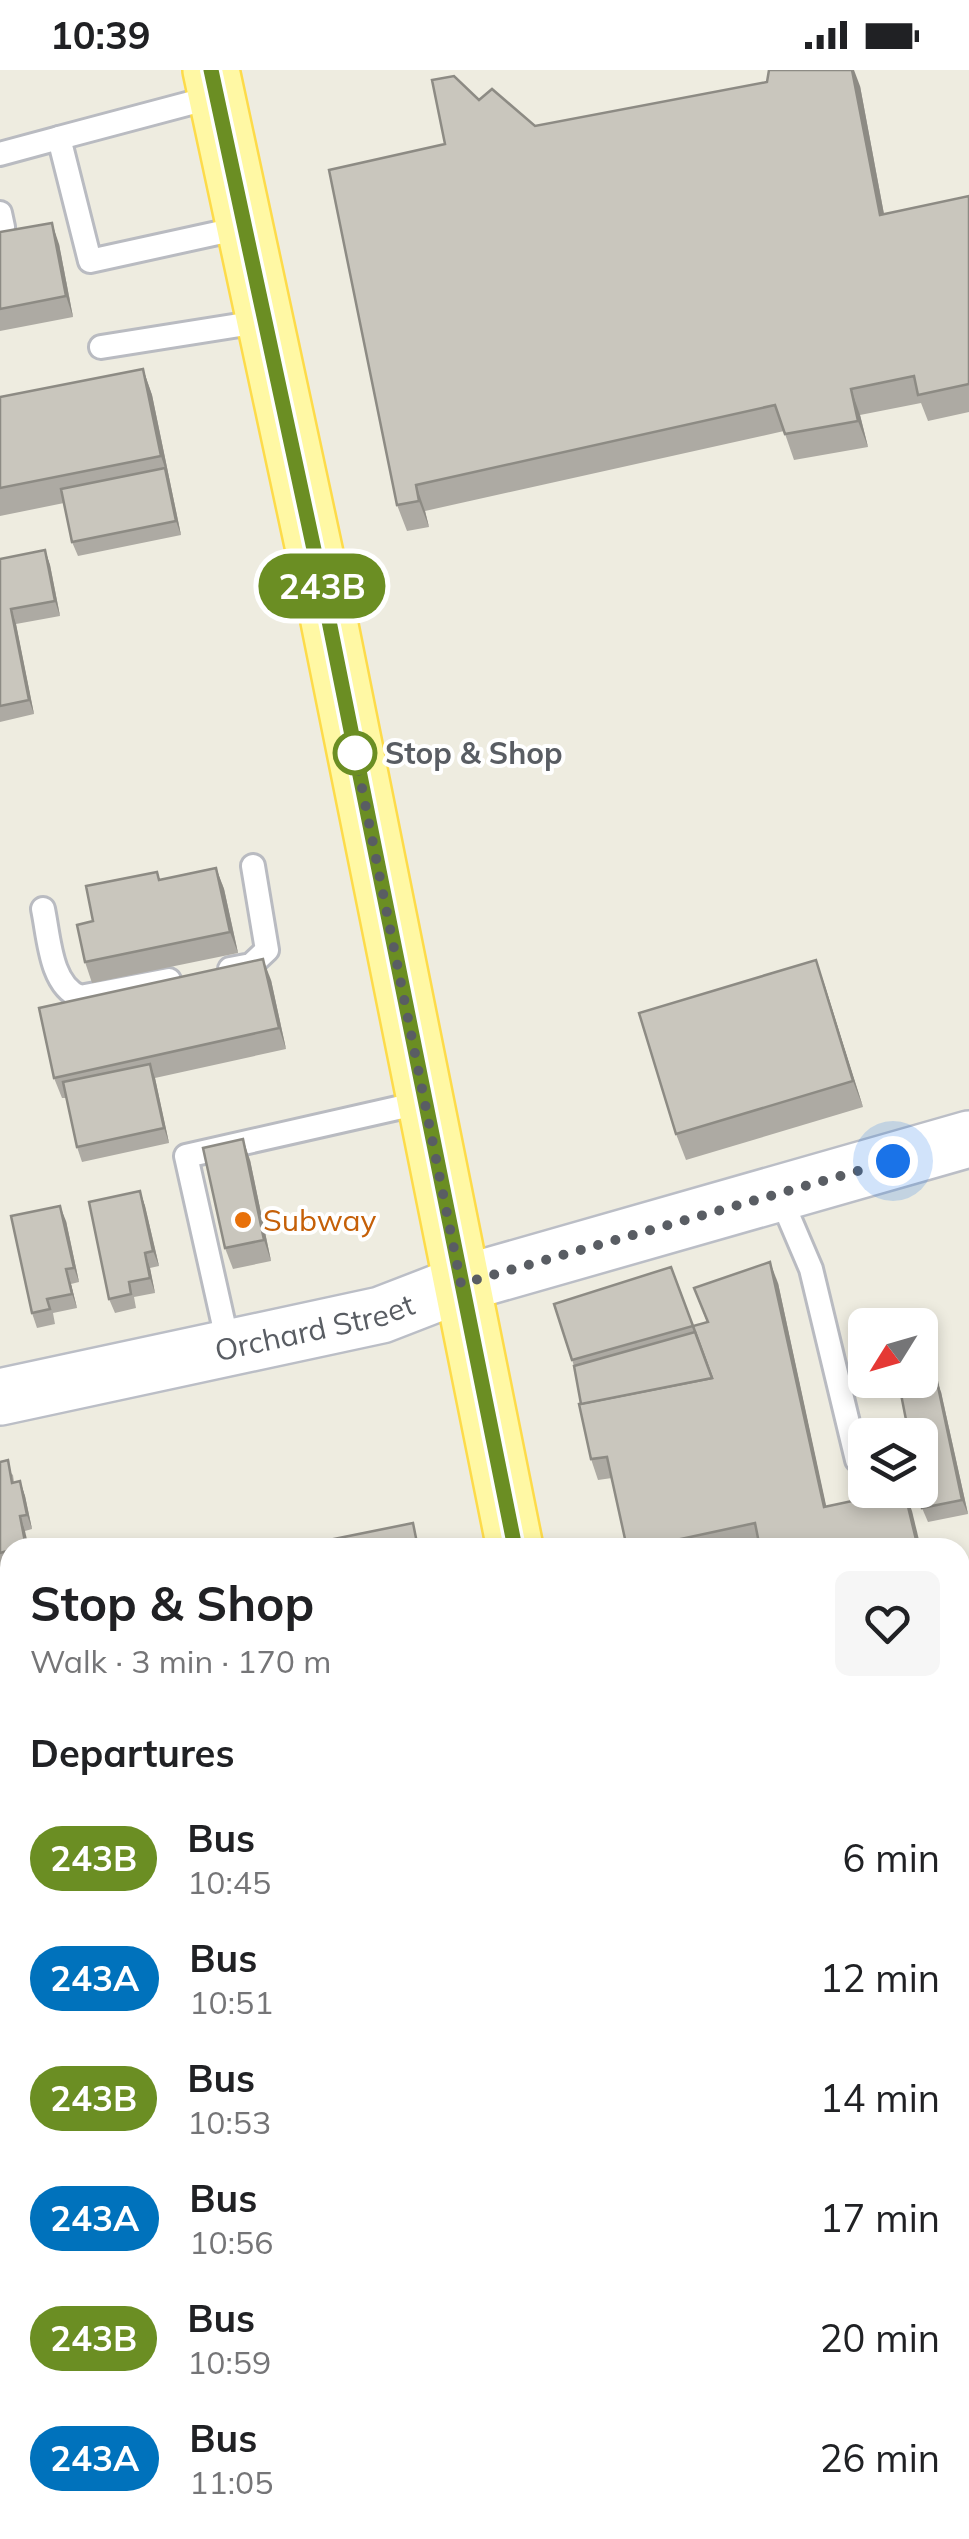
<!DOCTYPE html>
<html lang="en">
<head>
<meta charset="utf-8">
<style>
	body { margin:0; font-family:Mulish,sans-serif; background:#f6f6f6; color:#202124; height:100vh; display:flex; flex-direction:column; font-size:38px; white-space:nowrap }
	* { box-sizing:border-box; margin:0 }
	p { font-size:32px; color:#757577 }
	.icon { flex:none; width:55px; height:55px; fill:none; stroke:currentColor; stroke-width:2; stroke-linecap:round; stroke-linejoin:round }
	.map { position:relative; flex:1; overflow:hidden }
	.sheet { position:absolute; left:0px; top:1468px; width:970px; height:1002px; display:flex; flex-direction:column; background:#fff; border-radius:30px 30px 0 0; box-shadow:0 5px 15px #0003 }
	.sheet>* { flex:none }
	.badge { padding:0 20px; border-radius:32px; font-size:35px; line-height:65px }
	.needle { width:65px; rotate:233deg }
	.buttons { position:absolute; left:848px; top:1238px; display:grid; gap:20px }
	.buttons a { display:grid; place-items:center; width:90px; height:90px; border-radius:15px; background:#fff; box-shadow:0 5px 15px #0003; font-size:50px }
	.you { position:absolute; width:50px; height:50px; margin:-25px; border:8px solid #fff; border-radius:50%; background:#1a73e8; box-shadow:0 0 0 15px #1a73e833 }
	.map>.badge { position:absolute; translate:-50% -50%; box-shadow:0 0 0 5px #fff }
	h2 { padding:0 30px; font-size:38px; line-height:90px }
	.round { display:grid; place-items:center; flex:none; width:105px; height:105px; border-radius:15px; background:#f6f6f6 }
	.summary { display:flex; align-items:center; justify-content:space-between; height:170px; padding:0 30px }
	h1 { font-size:48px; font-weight:700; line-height:75px }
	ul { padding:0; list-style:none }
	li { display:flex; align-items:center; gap:30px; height:120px; padding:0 30px }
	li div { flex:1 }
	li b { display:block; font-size:38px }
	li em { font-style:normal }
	li .badge { min-width:110px; font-weight:700; text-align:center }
	.status { display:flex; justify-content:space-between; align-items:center; height:70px; padding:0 50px; background:#fff; direction:ltr }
	.status svg { height:28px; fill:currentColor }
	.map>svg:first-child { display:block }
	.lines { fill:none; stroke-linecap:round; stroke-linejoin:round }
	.service-casing { stroke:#b9bbc1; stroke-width:28 }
	.minor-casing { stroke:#b9bbc1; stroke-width:48 }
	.secondary-casing { stroke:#bbbec6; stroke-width:60 }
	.primary-casing { stroke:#fddb4a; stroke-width:60 }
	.service { stroke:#fff; stroke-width:22 }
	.minor { stroke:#fff; stroke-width:42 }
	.secondary { stroke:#fff; stroke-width:55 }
	.primary { stroke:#fff8a4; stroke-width:55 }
	.wall { fill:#adaaa3 }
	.shaded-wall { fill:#8d8b84 }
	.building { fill:#c9c6bd; stroke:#8d8b84; stroke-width:2.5 }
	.line-casing { stroke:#fff; stroke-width:22 }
	.line { stroke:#6b8e23; stroke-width:15 }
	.walk { stroke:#595d63; stroke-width:10; stroke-dasharray:0 18 }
	.stop-dot { fill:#fff; stroke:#6b8e23; stroke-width:5 }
	.food-dot { fill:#e8710a; stroke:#fff; stroke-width:4 }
	.labels { text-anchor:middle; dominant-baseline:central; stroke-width:8; stroke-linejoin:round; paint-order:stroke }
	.stop-label { font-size:30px; font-weight:bold; fill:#595d63; stroke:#fff; text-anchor:start }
	.food-label { font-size:30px; fill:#c56008; stroke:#fff; text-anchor:start }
	.street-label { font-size:30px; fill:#595d63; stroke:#fff }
</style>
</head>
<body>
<div class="status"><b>10:39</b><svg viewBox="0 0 49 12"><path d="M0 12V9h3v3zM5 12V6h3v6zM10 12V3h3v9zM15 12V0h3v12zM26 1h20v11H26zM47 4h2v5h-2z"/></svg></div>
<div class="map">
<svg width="969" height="2469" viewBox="0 0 969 2469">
	<rect width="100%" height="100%" fill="#eeece0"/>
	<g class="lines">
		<g class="service-casing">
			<g id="service">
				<polyline points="217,26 59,68 90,191 245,157"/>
				<polyline points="0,84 59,68"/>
				<polyline points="0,143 3,157"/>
				<polyline points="101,277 265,251"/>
				<path d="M43,839C49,867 50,915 80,927L169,910"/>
				<polyline points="230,899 251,895 267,880 253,796"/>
				<polyline points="779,1124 811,1199 857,1390"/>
				<polyline points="229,1278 186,1086 424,1032"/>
				<polyline points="960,1753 969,1751"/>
				<polyline points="960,2405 969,2403"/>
				<polyline points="876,2460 877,2469"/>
				<polyline points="778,2469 804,2460"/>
			</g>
		</g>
		<g class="minor-casing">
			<g id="minor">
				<polyline points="0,1870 10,1868"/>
				<polyline points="234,2469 279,2460"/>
			</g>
		</g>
		<g class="secondary-casing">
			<g id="secondary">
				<path id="s1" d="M0,1327L381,1245L461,1214L969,1069"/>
			</g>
		</g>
		<g class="primary-casing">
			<g id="primary">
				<polyline points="211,0 324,526 515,1478"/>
				<polyline points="721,2460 723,2469"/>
			</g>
		</g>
		<use href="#service" class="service"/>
		<use href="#minor" class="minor"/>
		<use href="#secondary" class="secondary"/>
		<use href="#primary" class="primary"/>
	</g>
	<g class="wall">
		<polygon points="860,16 884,144 969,126 969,342 928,351 921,333 860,345 868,377 794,390 784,361 425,441 429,457 407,461 397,435 445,74 479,30 535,56"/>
		<polygon points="0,162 59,174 73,247 0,261"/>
		<polygon points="143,299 152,325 181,465 78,486 72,472 64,433 0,446 0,327"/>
		<polygon points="45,480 50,495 60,546 16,554 34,644 0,652 0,489"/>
		<polygon points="216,798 224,819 238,883 92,913 85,892 93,851"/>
		<polygon points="816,890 863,1037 686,1090 676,1064"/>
		<polygon points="271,910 286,979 155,1008 169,1073 82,1092 77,1077 66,1028 62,1028 54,1008"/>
		<polygon points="250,1090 271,1191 233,1199 225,1178"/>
		<polygon points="140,1121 145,1136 159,1196 150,1198 155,1223 134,1227 136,1238 115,1243 109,1229"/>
		<polygon points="66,1151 79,1212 71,1214 77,1238 53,1243 55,1254 37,1258 32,1243"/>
		<polygon points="778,1213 826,1437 912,1441 746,1478 627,1478 612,1408 598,1410 591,1389 574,1296 554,1234 693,1256 707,1252 694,1218"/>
		<polygon points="941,1322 968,1444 928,1452 922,1438"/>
		<polygon points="0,1392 13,1405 14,1412 20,1411 25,1426 32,1459 25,1461 10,1478 10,1496 0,1498"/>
		<polygon points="969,1552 969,1698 960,1700 960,1554"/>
		<polygon points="0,1911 7,2307 0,2308"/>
		<polygon points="969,2009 969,2113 960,2115 960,2010"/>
		<polygon points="969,2238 969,2331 960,2333 960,2241"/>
	</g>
	<g class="shaded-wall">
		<polygon points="852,0 854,0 860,16 889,171 880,145"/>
		<polygon points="52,153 59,174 73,247 66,226"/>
		<polygon points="143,299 152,325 181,465 176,451 165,398 161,386"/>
		<polygon points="851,319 860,345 868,377 858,351"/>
		<polygon points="416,415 425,441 429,457 419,431"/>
		<polygon points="45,480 50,495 60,546 55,531"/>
		<polygon points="11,539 16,554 34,644 29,630"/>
		<polygon points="216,798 224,819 238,883 230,862"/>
		<polygon points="263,889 271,910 286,979 279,958"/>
		<polygon points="816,890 825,916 863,1037 853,1011"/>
		<polygon points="150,994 155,1008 169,1073 164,1058"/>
		<polygon points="243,1069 250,1090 271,1191 264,1170"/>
		<polygon points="140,1121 145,1136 159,1196 153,1181"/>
		<polygon points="60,1136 66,1151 79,1212 74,1198"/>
		<polygon points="145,1183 150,1198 155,1223 150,1208"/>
		<polygon points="770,1192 778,1213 831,1458 824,1437"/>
		<polygon points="66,1199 71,1214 77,1238 72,1224"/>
		<polygon points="936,1307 941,1322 968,1444 962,1430"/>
		<polygon points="20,1411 25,1426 32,1459 27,1445"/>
		<polygon points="904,1420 912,1441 921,1478 918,1478"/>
		<polygon points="20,1446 25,1461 29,1478 26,1477"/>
	</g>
	<g class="building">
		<polygon points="769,0 852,0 880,145 969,126 969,314 918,325 914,306 851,319 858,351 785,364 775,335 416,415 419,431 397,435 329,100 445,74 432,10 454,6 479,30 492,19 535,56 767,12"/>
		<polygon points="52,153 66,226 0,239 0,162"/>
		<polygon points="143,299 161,386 0,418 0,327"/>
		<polygon points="165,398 176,451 72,472 61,419"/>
		<polygon points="45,480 55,531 11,539 29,630 0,636 0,489"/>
		<polygon points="216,798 230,862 85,892 77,855 93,851 86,816 157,802 159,810"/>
		<polygon points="263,889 279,958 54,1008 39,938"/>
		<polygon points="816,890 853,1011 676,1064 639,943"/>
		<polygon points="150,994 164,1058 77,1077 63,1012"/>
		<polygon points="243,1069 264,1170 225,1178 203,1078"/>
		<polygon points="140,1121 153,1181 145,1183 150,1208 129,1212 131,1224 109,1229 89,1132"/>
		<polygon points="60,1136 74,1198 66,1199 72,1224 47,1229 50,1239 32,1243 11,1146"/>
		<polygon points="770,1192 824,1437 904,1420 918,1478 760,1478 755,1453 639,1478 627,1478 607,1387 591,1389 579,1334 712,1308 693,1256 708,1252 694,1218"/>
		<polygon points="671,1197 693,1256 572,1290 554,1234"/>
		<polygon points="695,1262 712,1308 581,1334 574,1296"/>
		<polygon points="936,1307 962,1430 922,1438 919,1420 920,1365 909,1365 899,1314"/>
		<polygon points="8,1390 12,1413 20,1411 27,1445 20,1446 26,1477 10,1478 10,1480 0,1483 0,1392"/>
		<polygon points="413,1453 418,1478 337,1478 334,1469"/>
		<polygon points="969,1552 969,1670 960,1672 960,1554"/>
		<polygon points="10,1910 10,2093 0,2095 0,1911"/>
		<polygon points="969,1923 969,1951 964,1924"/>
		<polygon points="969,2009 969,2091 960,2093 960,2010"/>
		<polygon points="10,2093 10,2324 2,2280 0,2280 0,2095"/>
		<polygon points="969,2238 969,2308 960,2311 960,2241"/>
		<polygon points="969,2415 969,2469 950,2469 948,2460 960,2460 960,2417"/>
	</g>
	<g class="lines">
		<g class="line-casing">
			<polyline id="line" points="211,0 324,526 515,1478"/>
		</g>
		<use href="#line" class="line"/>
		<polyline class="walk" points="355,683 461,1214 893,1091"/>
	</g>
	<circle class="stop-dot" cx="355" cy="683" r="20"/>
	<circle class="food-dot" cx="243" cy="1150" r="10"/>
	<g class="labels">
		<g class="stop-label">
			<text x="385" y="683">Stop &amp; Shop</text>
		</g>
		<g class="food-label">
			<text x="263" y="1150">Subway</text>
		</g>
		<g class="street-label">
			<text stroke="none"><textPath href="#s1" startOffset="322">Orchard Street</textPath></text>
		</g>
	</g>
</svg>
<div class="buttons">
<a><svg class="needle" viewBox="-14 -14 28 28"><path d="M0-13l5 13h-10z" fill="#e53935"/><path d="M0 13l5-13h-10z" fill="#757577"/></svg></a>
<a><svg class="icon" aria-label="layers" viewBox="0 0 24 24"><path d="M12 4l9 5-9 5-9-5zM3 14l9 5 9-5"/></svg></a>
</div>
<div class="you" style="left:893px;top:1091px"></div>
<b class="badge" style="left:322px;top:516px;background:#6b8e23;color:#fff">243B</b>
<section class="sheet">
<div class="summary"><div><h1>Stop &amp; Shop</h1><p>Walk · 3 min · 170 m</p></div><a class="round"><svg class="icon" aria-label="heart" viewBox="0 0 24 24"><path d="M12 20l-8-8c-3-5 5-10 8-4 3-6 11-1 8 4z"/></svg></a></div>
<h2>Departures</h2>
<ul>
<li><span class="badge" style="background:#6b8e23;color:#fff">243B</span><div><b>Bus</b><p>10:45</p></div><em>6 min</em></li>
<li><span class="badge" style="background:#0072bc;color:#fff">243A</span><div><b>Bus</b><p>10:51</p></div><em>12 min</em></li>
<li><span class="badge" style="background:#6b8e23;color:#fff">243B</span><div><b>Bus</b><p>10:53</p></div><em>14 min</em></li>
<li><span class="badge" style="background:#0072bc;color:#fff">243A</span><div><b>Bus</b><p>10:56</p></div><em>17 min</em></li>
<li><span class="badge" style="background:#6b8e23;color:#fff">243B</span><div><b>Bus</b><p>10:59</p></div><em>20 min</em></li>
<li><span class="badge" style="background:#0072bc;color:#fff">243A</span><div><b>Bus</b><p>11:05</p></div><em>26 min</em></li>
</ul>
</section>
</div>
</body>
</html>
